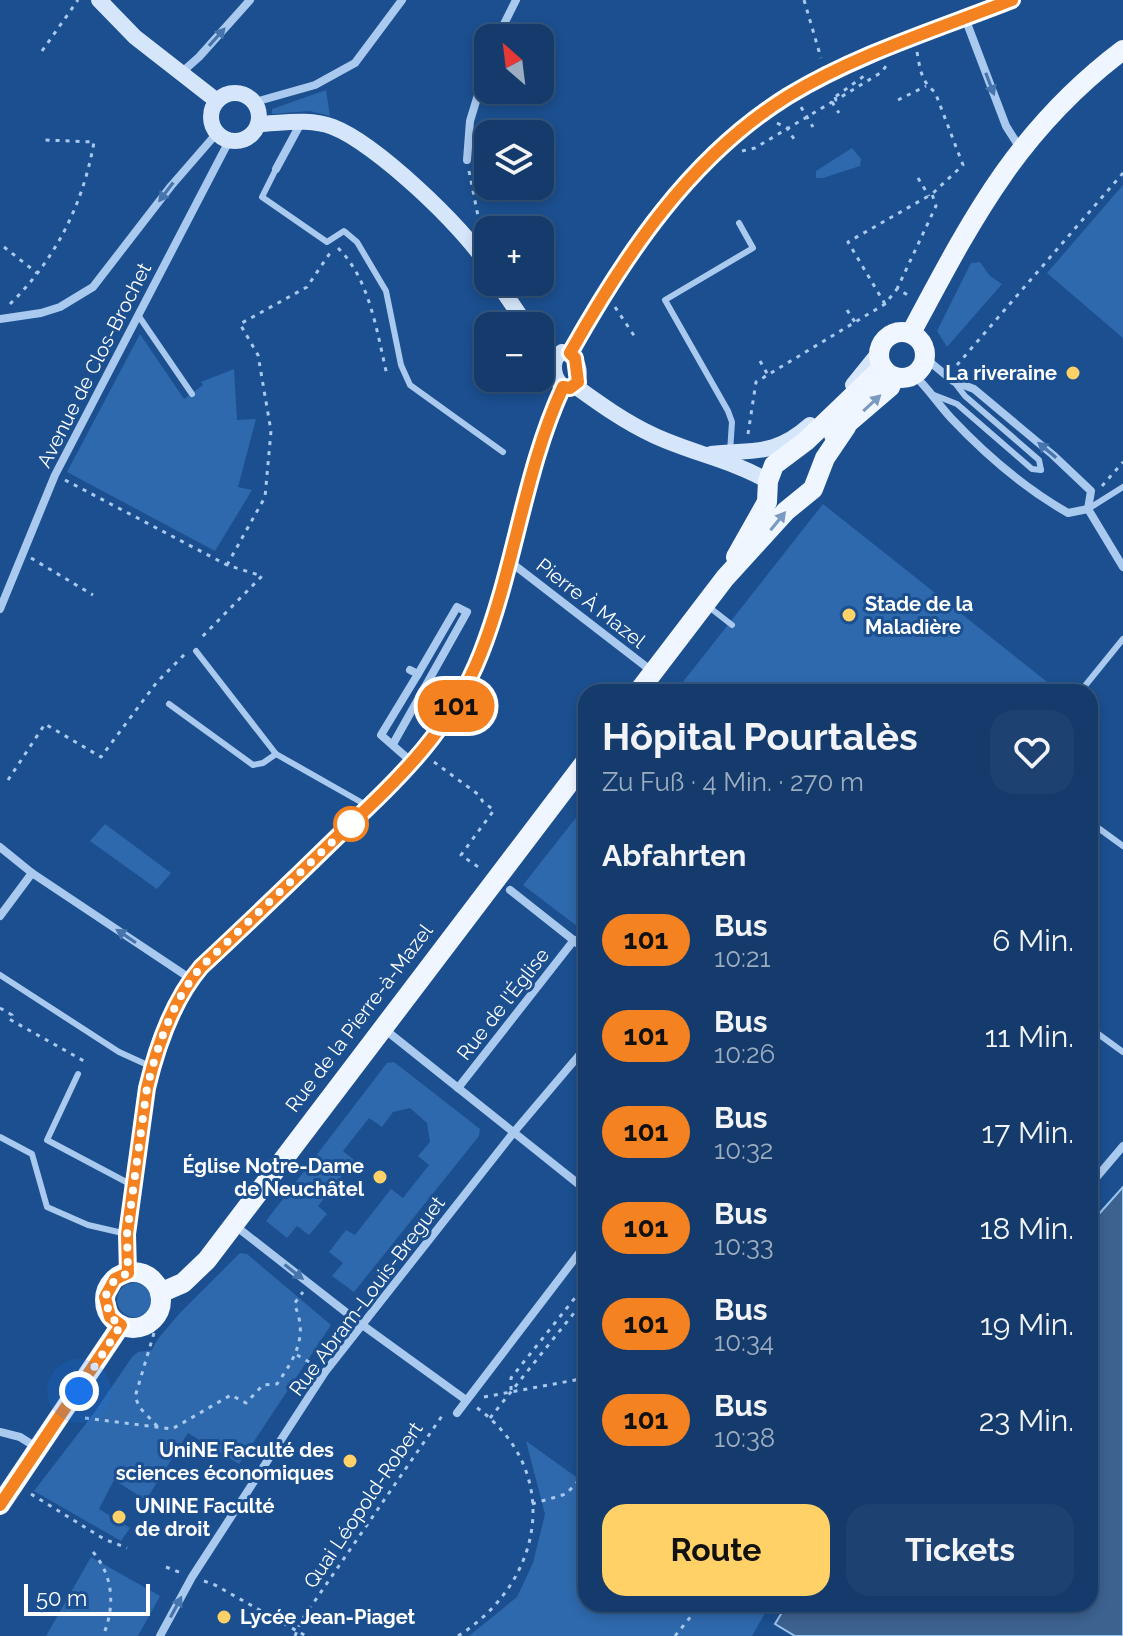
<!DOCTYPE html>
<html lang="de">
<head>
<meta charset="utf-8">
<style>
	body { margin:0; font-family:Raleway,sans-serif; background:#1d4271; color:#f1f3f6; height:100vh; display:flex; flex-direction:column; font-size:30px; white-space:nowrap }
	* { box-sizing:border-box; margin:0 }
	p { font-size:26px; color:#9dadc1 }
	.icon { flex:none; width:44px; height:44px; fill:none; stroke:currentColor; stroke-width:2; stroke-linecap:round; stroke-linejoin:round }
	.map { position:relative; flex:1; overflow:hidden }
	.panel { position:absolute; left:578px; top:684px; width:520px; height:928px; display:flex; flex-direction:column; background:#143b6b; border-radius:24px; box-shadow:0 4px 12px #0003,0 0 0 2px #33557e }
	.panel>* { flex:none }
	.badge { padding:0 16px; border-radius:26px; font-size:28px; line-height:52px }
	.needle { width:52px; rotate:332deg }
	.buttons { position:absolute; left:474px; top:24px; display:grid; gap:16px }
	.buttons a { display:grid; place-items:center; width:80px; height:80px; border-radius:16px; background:#143b6b; box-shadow:0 4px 12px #0003,0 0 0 2px #33557e; font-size:40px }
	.scale { position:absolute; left:24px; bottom:20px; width:126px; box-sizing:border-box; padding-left:8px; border:4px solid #fff; border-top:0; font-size:22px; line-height:28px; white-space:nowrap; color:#fff; -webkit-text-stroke:6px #1b4f8f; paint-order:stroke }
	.you { position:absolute; width:40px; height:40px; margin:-20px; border:6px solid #fff; border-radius:50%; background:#1a73e8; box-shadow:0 0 0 12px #1a73e833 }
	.map>.badge { position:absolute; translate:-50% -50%; box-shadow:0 0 0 4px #fff }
	h2 { padding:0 24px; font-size:30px; line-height:72px }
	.round { display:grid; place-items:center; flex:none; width:84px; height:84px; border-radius:24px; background:#1d4271 }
	.summary { display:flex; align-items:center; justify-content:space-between; height:136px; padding:0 24px }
	h1 { font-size:38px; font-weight:700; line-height:60px }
	.action { display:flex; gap:16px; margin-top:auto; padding:16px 24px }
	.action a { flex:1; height:92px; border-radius:24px; background:#ffd166; color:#111; font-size:32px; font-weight:700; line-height:92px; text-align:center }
	.action a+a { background:#1d4271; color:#f1f3f6 }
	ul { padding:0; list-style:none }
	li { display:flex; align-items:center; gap:24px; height:96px; padding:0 24px }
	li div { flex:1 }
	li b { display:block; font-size:30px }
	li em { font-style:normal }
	li .badge { min-width:88px; font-weight:700; text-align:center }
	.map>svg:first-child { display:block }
	.green { fill:#2e69ad }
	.water { fill:#3c6290; stroke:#9cc4f0; stroke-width:2 }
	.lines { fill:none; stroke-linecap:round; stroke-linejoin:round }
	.path { stroke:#a9c9ee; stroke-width:3; stroke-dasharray:4 6; stroke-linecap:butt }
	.lane { stroke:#a9c9ee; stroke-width:6 }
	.street { stroke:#a9c9ee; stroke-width:8 }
	.secondary { stroke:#d6e6fa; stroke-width:16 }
	.primary { stroke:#f0f6ff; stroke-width:20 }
	.oneway { fill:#4674ac }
	.oneway2 { fill:#7b9ac1 }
	.line-casing { stroke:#fff; stroke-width:18 }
	.line { stroke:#f58220; stroke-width:12 }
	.walk { stroke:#fff; stroke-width:8; stroke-dasharray:0 14.4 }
	.poi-dot { fill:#ffd166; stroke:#1b4f8f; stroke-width:3 }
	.stop-dot { fill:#fff; stroke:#f58220; stroke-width:4 }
	.labels { text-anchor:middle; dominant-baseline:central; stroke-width:6; stroke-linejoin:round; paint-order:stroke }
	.street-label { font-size:20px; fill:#fff; stroke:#1b4f8f }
	.poi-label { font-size:20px; font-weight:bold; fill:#fff; stroke:#1b4f8f; text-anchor:end }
</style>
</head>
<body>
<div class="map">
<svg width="1123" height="1636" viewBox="0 0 1123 1636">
	<rect width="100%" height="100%" fill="#1b4f8f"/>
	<g class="green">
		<polygon points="326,90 330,116 310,111 272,114 272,109"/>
		<polygon points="852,148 861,159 860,166 823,178 816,178 816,171"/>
		<polygon points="1123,185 1123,338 1047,273"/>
		<polygon points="980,262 990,276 1002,284 947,347 937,331 971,263"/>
		<polygon points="140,334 184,399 203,385 201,382 234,369 237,420 256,419 238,487 252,490 215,551 67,472"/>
		<polygon points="823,504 1051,685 1046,692 675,692"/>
		<polygon points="586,805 586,933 523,885"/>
		<polygon points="105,824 171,873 157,889 90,841"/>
		<polygon points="394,1062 480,1129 479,1136 354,1292 332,1276 343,1263 329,1252 346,1230 355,1235 391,1189 403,1198 429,1165 418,1156 430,1142 427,1123 410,1108 393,1112 382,1127 369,1118 343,1151 354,1160 318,1206 327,1214 309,1235 297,1226 287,1238 266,1221 387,1063"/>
		<polygon points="240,1253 247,1254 331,1325 239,1464 188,1433 146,1500 114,1480 99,1509 130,1528 121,1541 34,1491 94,1413 132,1357 138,1352 152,1350 157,1340 178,1315"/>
		<circle cx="134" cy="1300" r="17"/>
		<polygon points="526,1441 586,1484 586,1604 770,1604 752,1636 469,1636 517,1597 533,1563 545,1514"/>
		<polygon points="91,1557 160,1596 138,1636 46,1636"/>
	</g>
	<polygon class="water" points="1123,1187 1123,1636 795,1636 775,1624 787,1604 1090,1604 1090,1224"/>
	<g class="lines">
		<g class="path">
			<polyline points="804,0 821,58"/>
			<polyline points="42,51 78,0"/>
			<path d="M917,52C920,68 921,82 935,92L963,165L932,194"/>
			<polyline points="835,97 836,100 882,72 886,66"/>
			<polyline points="898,100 926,86"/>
			<polyline points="832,102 839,113"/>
			<polyline points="801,107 813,127"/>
			<polyline points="777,123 787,128 794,139"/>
			<polyline points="742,151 755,148 832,102 835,97 864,76"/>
			<polyline points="469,171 479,221 477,226"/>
			<polyline points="918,178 929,196"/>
			<polyline points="4,247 37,273"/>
			<path d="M338,248C370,279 377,333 387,375"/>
			<path d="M10,304C55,260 83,205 94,142L44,140"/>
			<polyline points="885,304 848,242 932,194 936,206 897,289"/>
			<polyline points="615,307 637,340"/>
			<polyline points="847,310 855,322"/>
			<polyline points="760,361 768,375"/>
			<polyline points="957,365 1123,173"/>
			<polyline points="748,434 756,382 885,304 897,289 908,295"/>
			<polyline points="65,480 227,565 262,576 200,639"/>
			<polyline points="1102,486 1123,462"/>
			<polyline points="31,558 93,595"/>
			<polyline points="227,565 265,497 271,431 258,355 240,324 307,287 330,253"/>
			<polyline points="434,762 479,795 483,802 494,810 461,855 481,869"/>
			<polyline points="8,780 45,724 101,757 157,682 186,653"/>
			<polyline points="0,1008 12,1015 9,1019 84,1061 82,1065"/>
			<polyline points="154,1333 135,1397 140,1408 158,1427"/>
			<polyline points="297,1355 311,1363"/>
			<polyline points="511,1390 511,1378 586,1284"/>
			<polyline points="484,1397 586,1378"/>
			<path d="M85,1418L172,1429L231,1395L246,1403L263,1385L277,1384C295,1358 309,1335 294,1304L303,1292"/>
			<polyline points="490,1418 586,1298"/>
			<polyline points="31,1494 104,1539 127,1548"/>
			<polyline points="532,1504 566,1494 586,1473"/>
			<path d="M93,1552C114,1577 115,1607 103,1636"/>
			<polyline points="166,1567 181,1573"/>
			<polyline points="204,1581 215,1585 306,1636"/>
			<polyline points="295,1636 301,1621 444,1413"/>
			<path d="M458,1636C544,1582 564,1471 476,1407"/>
			<polyline points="675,1636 701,1604"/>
		</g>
		<g class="lane">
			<polyline points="276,169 262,197 327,242 344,231 357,242 386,291 401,365 410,385 503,452"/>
			<polyline points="138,315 192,394"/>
			<polyline points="955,383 965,396 1039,460 1041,470"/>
			<polyline points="934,395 957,404 1032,469 1041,470"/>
			<polyline points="730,452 732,422 728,411 665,300 753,248 739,223"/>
			<polyline points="1088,509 1123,487"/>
			<polyline points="709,607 732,625"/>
			<polyline points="196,651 276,754 366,805"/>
			<polyline points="1080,692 1123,639"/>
			<polyline points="169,704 253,765 263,763 276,754"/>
			<polyline points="1090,822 1123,846"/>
			<polyline points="0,975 119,1052 152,1067"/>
			<polyline points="1090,1028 1123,1052"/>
			<polyline points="78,1074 47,1140 130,1184"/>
			<polyline points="0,1137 32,1154 47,1207 88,1225 127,1234"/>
		</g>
		<g class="street">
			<polyline points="965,18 1006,126 1020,148"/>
			<polyline points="497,38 516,0"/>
			<polyline points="181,73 199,57 250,0"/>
			<polyline points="255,102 315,85 355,63 402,0"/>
			<polyline points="467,160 470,121 488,62"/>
			<polyline points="276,169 302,121"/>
			<polyline points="0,319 41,313 60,307 93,287 171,186 217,133"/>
			<polyline points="925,358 953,381 974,389 1053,455 1091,491 1088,509 1123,567"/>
			<path d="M914,375C928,388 938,404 951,418C984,453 1026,489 1068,513L1088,509"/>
			<polyline points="509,561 653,672"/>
			<polyline points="0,609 55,475 229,141"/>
			<polyline points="410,670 418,674 381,735 413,763"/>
			<polyline points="393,744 467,612 457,607 418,674"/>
			<polyline points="0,847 32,873 191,979"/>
			<polyline points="510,890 586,950"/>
			<polyline points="0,916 32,873"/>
			<polyline points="383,1028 586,1190"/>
			<polyline points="458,1088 574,940"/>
			<polyline points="1090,1185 1123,1146"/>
			<polyline points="233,1224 361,1324 466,1400"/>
			<polyline points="457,1413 586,1244"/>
			<polyline points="0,1432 20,1437 39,1449"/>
			<polyline points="160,1636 192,1577 325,1372 514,1132 586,1047"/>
		</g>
		<g class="secondary">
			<polyline points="99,0 135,37 217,101"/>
			<circle cx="235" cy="117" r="24"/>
			<path d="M259,124C283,123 310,118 333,127C375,143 464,227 488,266"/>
			<polyline points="497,282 527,326"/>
			<polyline points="540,342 554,358"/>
			<path d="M562,352C580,354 587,385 565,388C553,380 549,360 562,352Z"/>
			<path d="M570,353C626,254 690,158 788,96C856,53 938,29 1012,0"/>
			<polyline points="853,385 878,354"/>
			<path d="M575,386C600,404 625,422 653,435C691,453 732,460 768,481"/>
			<path d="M711,454C753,449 774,457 810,425"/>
			<path d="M128,1273L127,1234L147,1088C157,1046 173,1000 201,967C246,926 290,884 333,842C394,783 449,733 481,653C515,566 524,471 563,387"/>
		</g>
		<g class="primary">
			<circle cx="902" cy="355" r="23"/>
			<path d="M911,333C972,219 1017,130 1123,50"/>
			<polyline points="834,435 890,387 894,377"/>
			<polyline points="736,557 767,502 768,481 774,465 806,441 882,368"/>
			<polyline points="638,692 725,578 786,511 813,489 825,458 846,427"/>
			<circle cx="133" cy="1300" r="28"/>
			<polyline points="160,1293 183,1283 207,1260 586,761"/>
			<polyline points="0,1505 121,1325"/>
		</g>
	</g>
	<defs><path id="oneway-solid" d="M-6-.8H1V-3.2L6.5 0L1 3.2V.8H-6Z" transform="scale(2)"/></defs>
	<g class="oneway">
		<use href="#oneway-solid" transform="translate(217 37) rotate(-48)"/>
		<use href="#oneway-solid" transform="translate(990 84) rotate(69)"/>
		<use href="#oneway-solid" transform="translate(166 192) rotate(127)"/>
		<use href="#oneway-solid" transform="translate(1047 450) rotate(-140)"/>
		<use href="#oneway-solid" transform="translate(126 936) rotate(-146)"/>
		<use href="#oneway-solid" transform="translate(294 1272) rotate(38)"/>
		<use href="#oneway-solid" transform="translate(176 1607) rotate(-62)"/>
	</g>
	<g class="oneway2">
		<use href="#oneway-solid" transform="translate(872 403) rotate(-43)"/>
		<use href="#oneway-solid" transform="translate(778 521) rotate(-51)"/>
	</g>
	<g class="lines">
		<g class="line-casing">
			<path id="line" d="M0,1505L121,1325L110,1317L105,1297L115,1279L128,1273L127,1234L147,1088C157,1046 173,1000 201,967C247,924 292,881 337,837C397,780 450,732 481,653C515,567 524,471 563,387L570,388L578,382L575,358L570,353C625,255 690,157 788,96C857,54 938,29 1012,0"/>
		</g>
		<use href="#line" class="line"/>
		<path class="walk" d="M79,1391L121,1325L110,1317L105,1297L115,1279L128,1273L127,1234L147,1088C157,1046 173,1000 201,967L351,824"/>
	</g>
	<g class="poi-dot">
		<circle cx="1073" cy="373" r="8"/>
		<circle cx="849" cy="615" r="8"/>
		<circle cx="380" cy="1177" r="8"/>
		<circle cx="350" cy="1461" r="8"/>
		<circle cx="119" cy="1517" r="8"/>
		<circle cx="224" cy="1617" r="8"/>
	</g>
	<circle class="stop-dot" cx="351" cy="824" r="16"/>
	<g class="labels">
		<g class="street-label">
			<text transform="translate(94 365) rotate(-63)">Avenue de Clos-Brochet</text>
			<text transform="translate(591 603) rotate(38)">Pierre À Mazel</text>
			<text transform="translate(503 1004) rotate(-52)">Rue de l'Église</text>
			<text transform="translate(359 1018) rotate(-53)">Rue de la Pierre-à-Mazel</text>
			<text transform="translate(367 1296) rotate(-53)">Rue Abram-Louis-Breguet</text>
			<text transform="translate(363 1505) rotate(-56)">Quai Léopold-Robert</text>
		</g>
		<g class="poi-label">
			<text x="1057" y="373">La riveraine</text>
			<text x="865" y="604" text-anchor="start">Stade de la<tspan x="865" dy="23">Maladière</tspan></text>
			<text x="364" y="1166">Église Notre-Dame<tspan x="364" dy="23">de Neuchâtel</tspan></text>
			<text x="334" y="1450">UniNE Faculté des<tspan x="334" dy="23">sciences économiques</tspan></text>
			<text x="135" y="1506" text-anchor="start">UNINE Faculté<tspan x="135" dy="23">de droit</tspan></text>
			<text x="240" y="1617" text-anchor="start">Lycée Jean-Piaget</text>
		</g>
	</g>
</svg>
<div class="buttons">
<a><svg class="needle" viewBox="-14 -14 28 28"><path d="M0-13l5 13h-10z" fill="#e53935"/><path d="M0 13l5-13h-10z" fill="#9dadc1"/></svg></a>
<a><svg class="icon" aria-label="layers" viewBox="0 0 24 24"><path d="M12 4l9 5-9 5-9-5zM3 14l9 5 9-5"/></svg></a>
<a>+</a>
<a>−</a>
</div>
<div class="scale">50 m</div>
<div class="you" style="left:79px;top:1391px"></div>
<b class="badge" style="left:456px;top:706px;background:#f58220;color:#111">101</b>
<section class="panel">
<div class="summary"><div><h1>Hôpital Pourtalès</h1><p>Zu Fuß · 4 Min. · 270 m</p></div><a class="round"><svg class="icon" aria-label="heart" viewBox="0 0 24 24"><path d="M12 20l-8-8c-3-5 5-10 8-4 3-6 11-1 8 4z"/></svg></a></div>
<h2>Abfahrten</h2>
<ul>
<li><span class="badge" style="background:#f58220;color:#111">101</span><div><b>Bus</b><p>10:21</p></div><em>6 Min.</em></li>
<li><span class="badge" style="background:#f58220;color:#111">101</span><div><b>Bus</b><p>10:26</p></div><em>11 Min.</em></li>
<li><span class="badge" style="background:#f58220;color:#111">101</span><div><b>Bus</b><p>10:32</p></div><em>17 Min.</em></li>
<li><span class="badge" style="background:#f58220;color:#111">101</span><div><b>Bus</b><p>10:33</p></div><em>18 Min.</em></li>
<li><span class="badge" style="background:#f58220;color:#111">101</span><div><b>Bus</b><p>10:34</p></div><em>19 Min.</em></li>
<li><span class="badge" style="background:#f58220;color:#111">101</span><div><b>Bus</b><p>10:38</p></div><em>23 Min.</em></li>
</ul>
<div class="action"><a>Route</a><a>Tickets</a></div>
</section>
</div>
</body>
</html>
